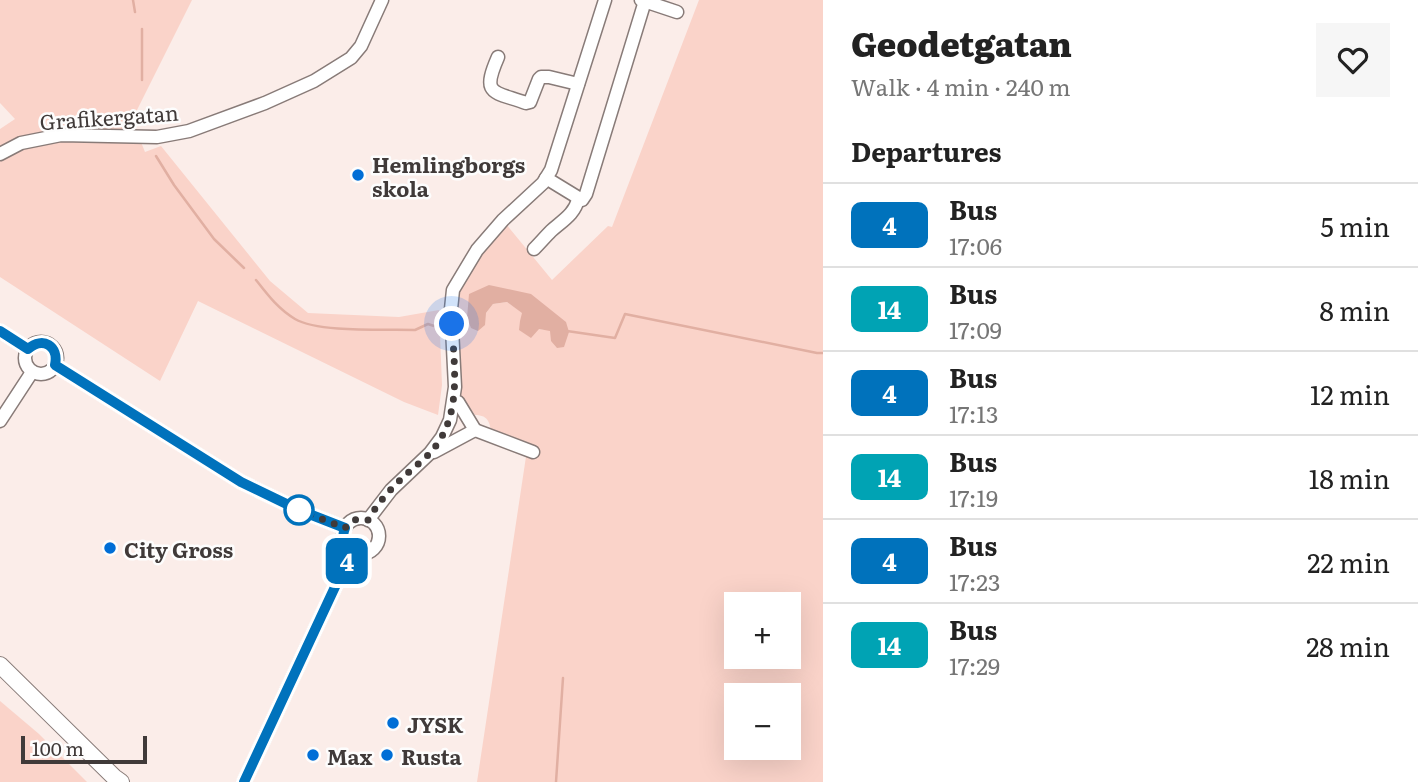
<!DOCTYPE html>
<html lang="en">
<head>
<meta charset="utf-8">
<style>
	body { margin:0; font-family:Literata,serif; background:#f6f6f6; color:#222; height:100vh; display:flex; flex-direction:column; font-size:26px; white-space:nowrap }
	* { box-sizing:border-box; margin:0 }
	p { font-size:23px; color:#767676 }
	.icon { flex:none; width:38px; height:38px; fill:none; stroke:currentColor; stroke-width:2; stroke-linecap:round; stroke-linejoin:round }
	.map { position:relative; flex:1; overflow:hidden }
	.sheet { display:flex; flex-direction:column; background:#fff; width:595px }
	.sheet>* { flex:none }
	.badge { padding:0 14px; border-radius:10px; font-size:24px; line-height:46px }
	.controls { position:absolute; left:724px; top:592px; display:grid; gap:14px }
	.controls a { display:grid; place-items:center; width:77px; height:77px; border-radius:0px; background:#fff; box-shadow:0 7px 28px #0002; font-size:35px }
	.scale { position:absolute; left:21px; bottom:18px; width:126px; box-sizing:border-box; padding-left:7px; border:4px solid #403a39; border-top:0; font-size:19px; line-height:24px; white-space:nowrap; color:#403a39; -webkit-text-stroke:5px #fdfdfd; paint-order:stroke }
	.you { position:absolute; width:35px; height:35px; margin:-18px; border:5px solid #fff; border-radius:50%; background:#1a73e8; box-shadow:0 0 0 10px #1a73e833 }
	.map>.badge { position:absolute; translate:-50% -50%; box-shadow:0 0 0 4px #fff }
	h2 { padding:0 28px; font-size:26px; line-height:63px }
	.round { display:grid; place-items:center; flex:none; width:74px; height:74px; border-radius:0px; background:#f6f6f6 }
	.overview { display:flex; align-items:center; justify-content:space-between; height:119px; padding:0 28px }
	h1 { font-size:33px; font-weight:800; line-height:52px }
	ul { padding:0; list-style:none }
	li { display:flex; align-items:center; gap:21px; height:84px; padding:0 28px; border-top:2px solid #e0e0e0 }
	li div { flex:1 }
	li b { display:block; font-size:26px }
	li em { font-style:normal }
	li .badge { min-width:77px; font-weight:700; text-align:center }
	main { display:flex; flex:1; min-height:0 }
	.map>svg:first-child { display:block }
	.green { fill:#fad3c9; fill-rule:evenodd }
	.water { fill:#e1afa2 }
	.lines { fill:none; stroke-linecap:round; stroke-linejoin:round }
	.stream { stroke:#e1afa2; stroke-width:2.5 }
	.minor-casing { stroke:#887b78; stroke-width:15 }
	.major-casing { stroke:#887b78; stroke-width:18 }
	.minor { stroke:#fff; stroke-width:12 }
	.major { stroke:#fff; stroke-width:16 }
	.line-casing { stroke:#fff; stroke-width:16 }
	.line { stroke:#0072bc; stroke-width:10 }
	.walk { stroke:#403a39; stroke-width:7; stroke-dasharray:0 12.6 }
	.poi-dot { fill:#006ed6; stroke:#fdfdfd; stroke-width:2.5 }
	.stop-dot { fill:#fff; stroke:#0072bc; stroke-width:3.5 }
	.labels { text-anchor:middle; dominant-baseline:central; stroke-width:5; stroke-linejoin:round; paint-order:stroke }
	.street-label { font-size:21px; fill:#403a39; stroke:#fdfdfd }
	.poi-label { font-size:21px; font-weight:bold; fill:#403a39; stroke:#fdfdfd; text-anchor:start }
</style>
</head>
<body>
<main>
<div class="map">
<svg width="823" height="782" viewBox="0 0 823 782">
	<rect width="100%" height="100%" fill="#fbede9"/>
	<g class="green">
		<polygon points="0,0 192,0 132,120 145,152 161,146 270,281 308,313 399,317 439,310 442,385 438,415 404,402 198,301 160,381 0,277 0,129 15,119 0,103"/>
		<path d="M699,0H823V782H477L527,450L491,437C491,424 489,415 475,415L460,394V342H455C455,332 453,319 455,309C461,276 485,249 506,224L552,280L608,226L612,227ZM489,285L569,332L539,329L523,313L507,302L493,304L486,313ZM737,604H789V656H737ZM737,695H789V747H737Z"/>
		<polygon points="0,701 39,734 87,782 0,782"/>
	</g>
	<polygon class="water" points="489,285 531,294 566,322 569,332 564,347 557,348 551,341 550,331 539,329 531,338 519,330 520,321 522,313 507,302 493,304 486,313 485,325 478,331 471,328 467,318 469,294"/>
	<g class="lines">
		<g class="stream">
			<polyline points="133,0 135,12"/>
			<polyline points="142,80 142,29"/>
			<polyline points="156,156 174,185 214,239 244,268"/>
			<path d="M256,280C267,294 278,309 295,319C319,333 385,329 415,330L428,324L434,326"/>
			<polyline points="567,331 615,338 625,314 817,353 823,353"/>
			<polyline points="556,782 563,678"/>
		</g>
		<g class="minor-casing">
			<g id="minor">
				<polyline points="641,0 677,12"/>
				<path d="M498,57C481,96 493,91 526,103L530,102L539,79L541,77H549L578,84"/>
				<polyline points="0,154 21,143 61,135 157,137 189,131 265,103 314,81 351,58 361,46 382,0"/>
				<polyline points="546,178 582,200 586,194 645,1"/>
				<path d="M534,249C540,243 545,237 551,231C562,221 575,214 578,199"/>
				<polyline points="0,331 28,349"/>
				<circle cx="41" cy="358" r="16"/>
				<polyline points="55,365 241,482 299,510 345,528"/>
				<polyline points="454,401 458,402 475,430"/>
				<polyline points="0,421 32,372"/>
				<polyline points="434,452 475,430 533,452"/>
				<circle cx="361" cy="536" r="18"/>
				<polyline points="368,520 391,490 430,453 442,437 450,420 455,387 451,309 453,290 477,250 503,220 543,183 551,170 605,0"/>
				<polyline points="244,782 348,559 353,552"/>
			</g>
		</g>
		<g class="major-casing">
			<polyline id="major" points="0,665 114,777 121,782"/>
		</g>
		<use href="#minor" class="minor"/>
		<use href="#major" class="major"/>
	</g>
	<g class="lines">
		<g class="line-casing">
			<path id="line" d="M0,331L28,349C43,336 59,346 55,365L241,482L299,510L345,528C341,538 344,545 353,552L348,559L244,782"/>
		</g>
		<use href="#line" class="line"/>
		<path class="walk" d="M299,510L345,528C351,520 358,517 368,520C379,501 394,485 410,471C417,465 424,459 430,453C463,417 454,368 452,324"/>
	</g>
	<g class="poi-dot">
		<circle cx="358" cy="175" r="7"/>
		<circle cx="110" cy="548" r="7"/>
		<circle cx="393" cy="723" r="7"/>
		<circle cx="313" cy="755" r="7"/>
		<circle cx="387" cy="755" r="7"/>
	</g>
	<circle class="stop-dot" cx="299" cy="510" r="14"/>
	<g class="labels">
		<g class="street-label">
			<text transform="translate(109 116) rotate(-4)">Grafikergatan</text>
		</g>
		<g class="poi-label">
			<text x="372" y="163">Hemlingborgs<tspan x="372" dy="24">skola</tspan></text>
			<text x="124" y="548">City Gross</text>
			<text x="407" y="723">JYSK</text>
			<text x="327" y="755">Max</text>
			<text x="401" y="755">Rusta</text>
		</g>
	</g>
</svg>
<div class="controls">
<a>+</a>
<a>−</a>
</div>
<div class="scale">100 m</div>
<div class="you" style="left:452px;top:324px"></div>
<b class="badge" style="left:347px;top:561px;background:#0072bc;color:#fff">4</b>
</div>
<section class="sheet">
<div class="overview"><div><h1>Geodetgatan</h1><p>Walk · 4 min · 240 m</p></div><a class="round"><svg class="icon" aria-label="heart" viewBox="0 0 24 24"><path d="M12 20l-8-8c-3-5 5-10 8-4 3-6 11-1 8 4z"/></svg></a></div>
<h2>Departures</h2>
<ul>
<li><span class="badge" style="background:#0072bc;color:#fff">4</span><div><b>Bus</b><p>17:06</p></div><em>5 min</em></li>
<li><span class="badge" style="background:#00a3b4;color:#fff">14</span><div><b>Bus</b><p>17:09</p></div><em>8 min</em></li>
<li><span class="badge" style="background:#0072bc;color:#fff">4</span><div><b>Bus</b><p>17:13</p></div><em>12 min</em></li>
<li><span class="badge" style="background:#00a3b4;color:#fff">14</span><div><b>Bus</b><p>17:19</p></div><em>18 min</em></li>
<li><span class="badge" style="background:#0072bc;color:#fff">4</span><div><b>Bus</b><p>17:23</p></div><em>22 min</em></li>
<li><span class="badge" style="background:#00a3b4;color:#fff">14</span><div><b>Bus</b><p>17:29</p></div><em>28 min</em></li>
</ul>
</section>
</main>
</body>
</html>
